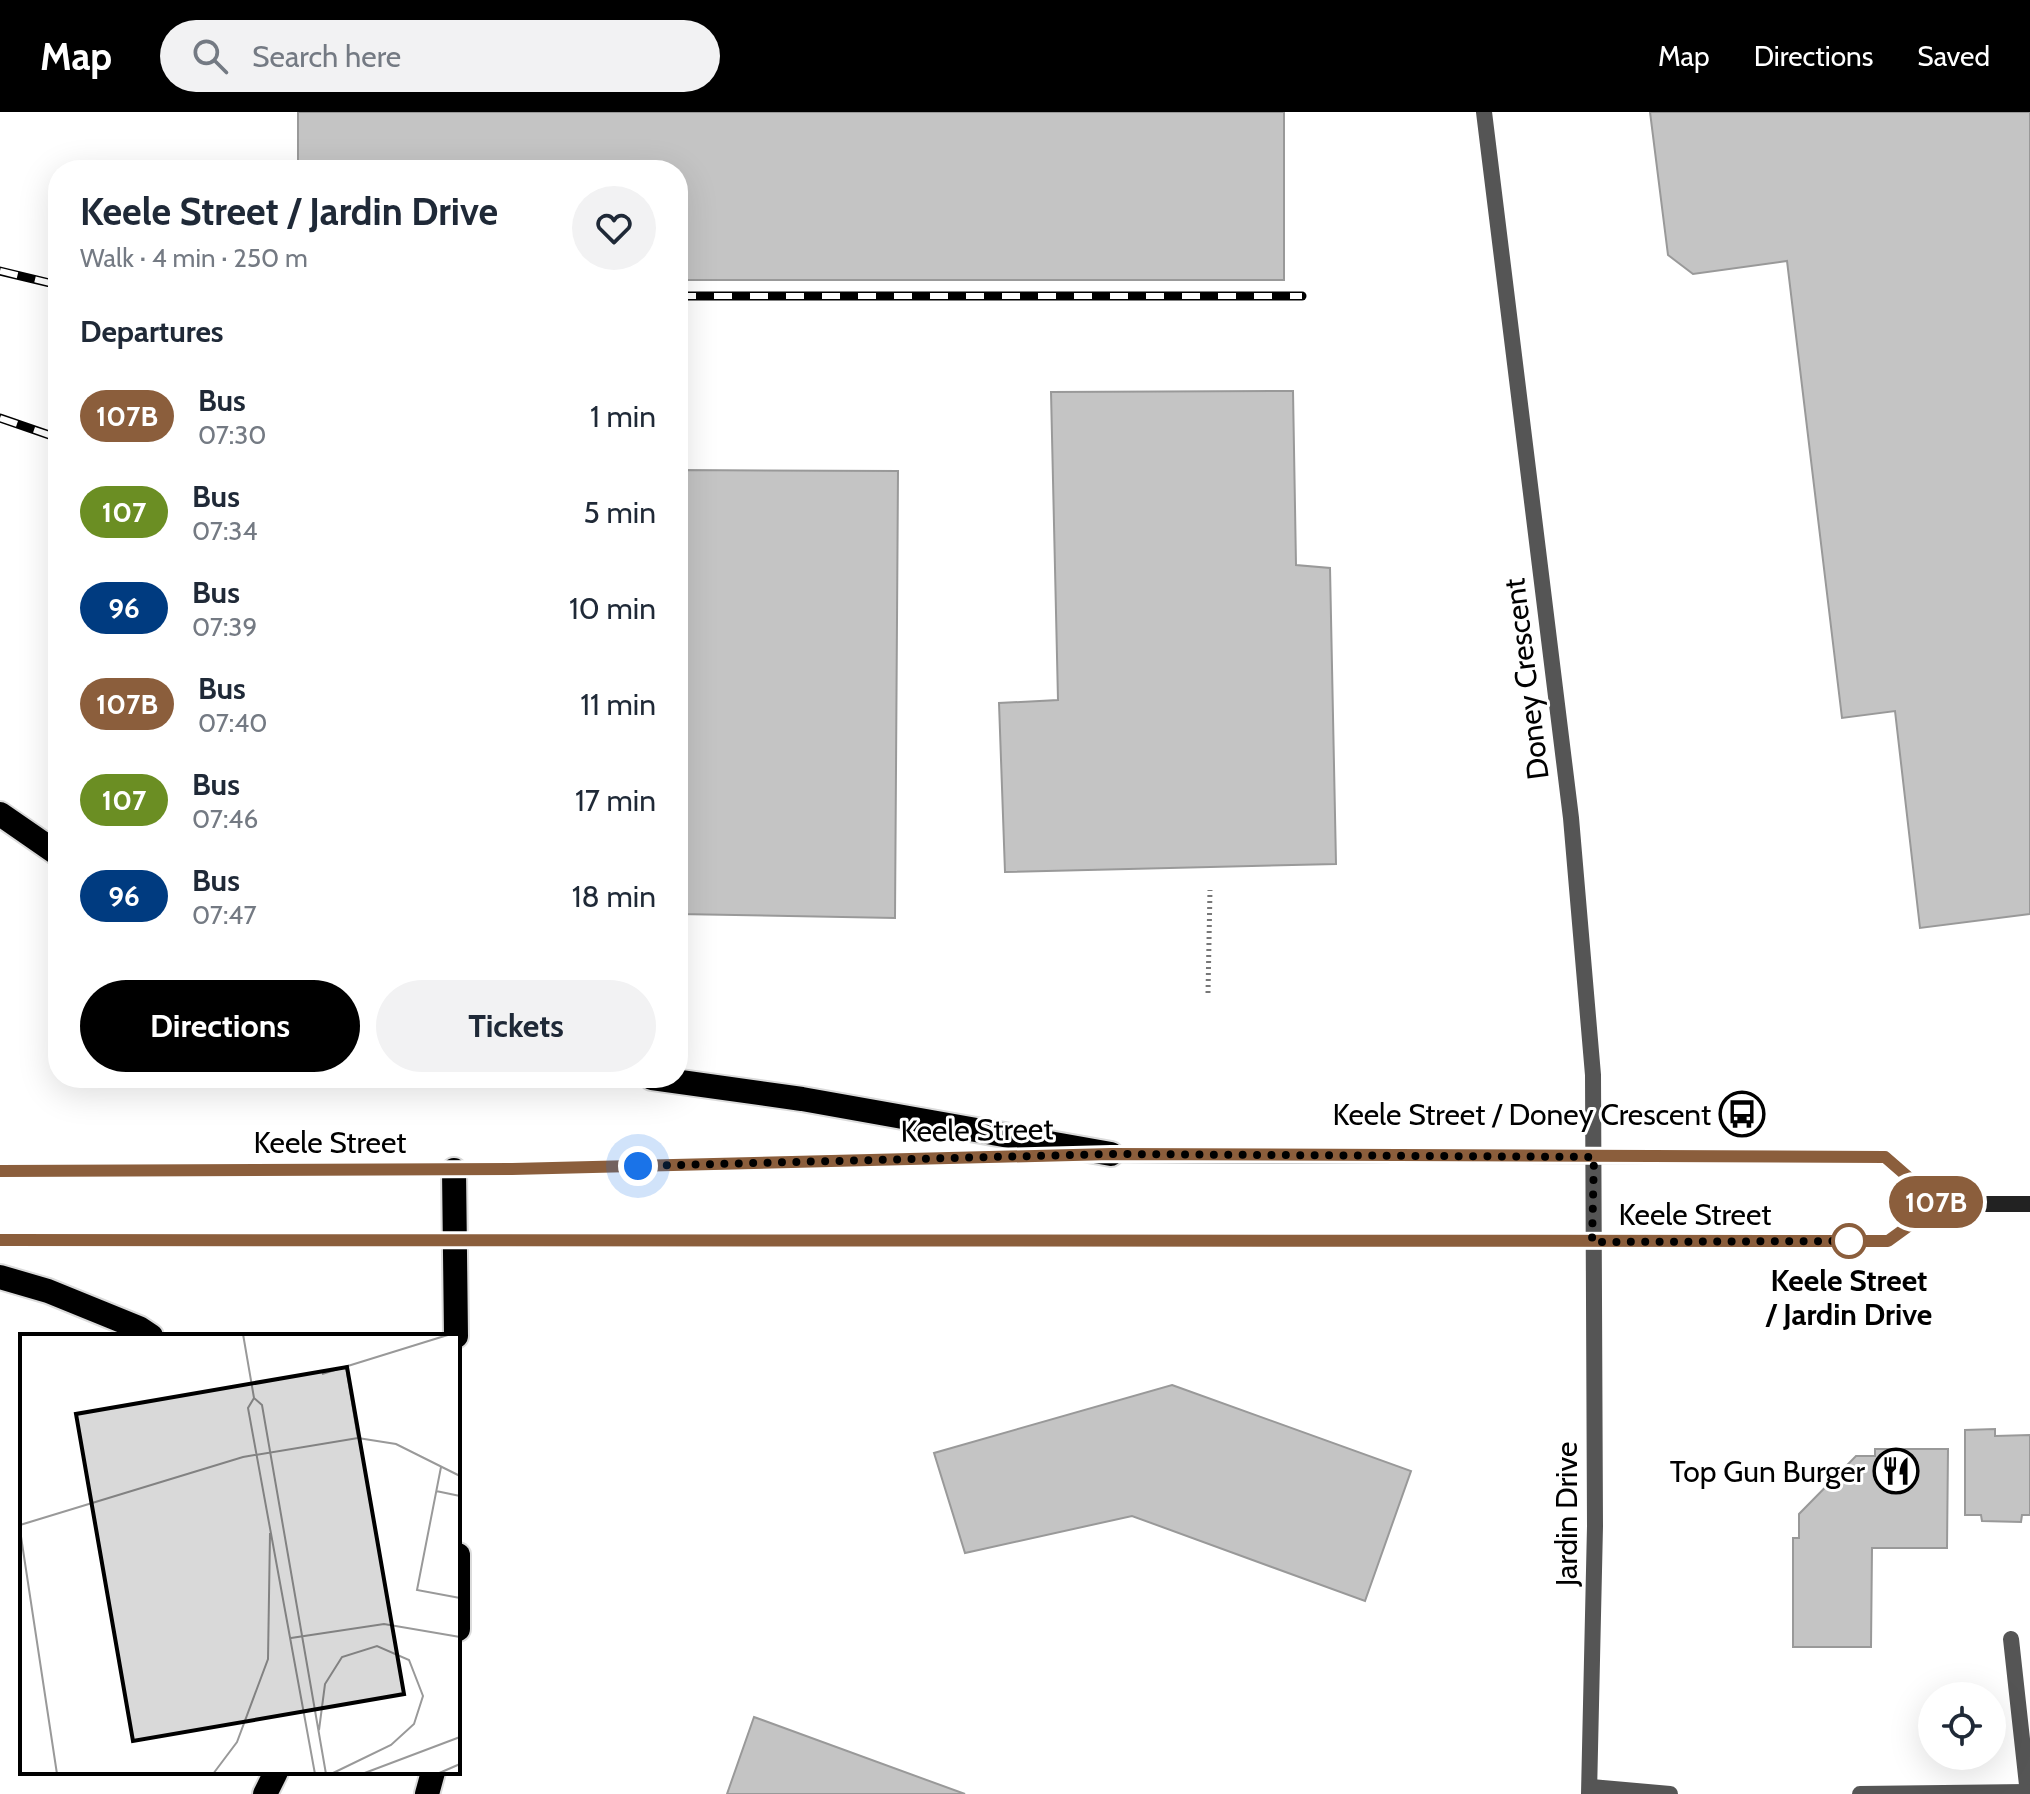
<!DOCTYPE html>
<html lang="en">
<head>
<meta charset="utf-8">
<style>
	body { margin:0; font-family:Cabin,sans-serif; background:#f2f2f3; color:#1f2937; height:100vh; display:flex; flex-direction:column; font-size:30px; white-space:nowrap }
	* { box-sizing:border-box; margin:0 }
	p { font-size:26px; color:#747a83 }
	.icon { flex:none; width:44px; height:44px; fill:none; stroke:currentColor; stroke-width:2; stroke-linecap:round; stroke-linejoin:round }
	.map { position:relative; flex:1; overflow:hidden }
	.panel { position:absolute; left:48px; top:48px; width:640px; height:928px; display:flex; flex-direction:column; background:#fff; border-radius:32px; box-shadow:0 8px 32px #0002 }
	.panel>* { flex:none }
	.badge { padding:0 16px; border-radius:26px; font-size:28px; line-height:52px }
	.controls { position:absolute; left:1918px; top:1570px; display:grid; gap:16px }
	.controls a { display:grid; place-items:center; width:88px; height:88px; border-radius:50%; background:#fff; box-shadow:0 8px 32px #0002; font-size:40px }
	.you { position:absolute; width:40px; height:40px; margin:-20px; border:6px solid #fff; border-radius:50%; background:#1a73e8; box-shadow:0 0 0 12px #1a73e833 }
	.map>.badge { position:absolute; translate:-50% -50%; box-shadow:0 0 0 4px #fff }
	h2 { padding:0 32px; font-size:30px; line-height:72px }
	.round { display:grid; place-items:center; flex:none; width:84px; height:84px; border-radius:42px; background:#f2f2f3 }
	.head { display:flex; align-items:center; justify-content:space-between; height:136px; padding:0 32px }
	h1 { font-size:38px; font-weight:700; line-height:60px }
	.primary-button { display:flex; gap:16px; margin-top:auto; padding:16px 32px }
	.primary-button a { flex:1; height:92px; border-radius:48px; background:#000; color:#fff; font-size:32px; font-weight:700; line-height:92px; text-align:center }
	.primary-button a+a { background:#f2f2f3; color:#1f2937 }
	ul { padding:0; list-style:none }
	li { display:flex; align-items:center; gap:24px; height:96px; padding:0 32px }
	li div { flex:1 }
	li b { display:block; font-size:30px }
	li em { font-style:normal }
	li .badge { min-width:88px; font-weight:700; text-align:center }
	header { display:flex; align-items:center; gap:48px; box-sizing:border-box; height:112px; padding:0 40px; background:#000; color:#fff }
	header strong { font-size:38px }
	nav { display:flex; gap:44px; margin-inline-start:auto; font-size:28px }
	.search { width:560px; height:72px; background:#f2f2f3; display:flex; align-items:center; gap:20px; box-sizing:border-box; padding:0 28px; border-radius:44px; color:#747a83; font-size:30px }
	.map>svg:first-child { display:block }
	.building { fill:#c4c4c4; stroke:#999; stroke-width:2 }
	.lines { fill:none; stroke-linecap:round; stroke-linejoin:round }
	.motorway-casing { stroke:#dbdbdb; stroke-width:28 }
	.path { stroke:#777; stroke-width:5; stroke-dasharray:2 4; stroke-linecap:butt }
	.minor { stroke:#555; stroke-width:16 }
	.secondary { stroke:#222; stroke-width:16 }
	.motorway { stroke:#000; stroke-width:24 }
	.rail-casing { stroke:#000; stroke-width:9 }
	.rail { stroke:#fff; stroke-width:6; stroke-dasharray:18; stroke-linecap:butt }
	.line-casing { stroke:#fff; stroke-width:18 }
	.line { stroke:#8b5e3c; stroke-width:12 }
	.walk { stroke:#000; stroke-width:8; stroke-dasharray:0 14.4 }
	.stop-dot { fill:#fff; stroke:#8b5e3c; stroke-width:4 }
	.labels { text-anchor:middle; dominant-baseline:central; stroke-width:6; stroke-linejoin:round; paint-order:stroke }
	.street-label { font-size:30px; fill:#000; stroke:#fff }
	.poi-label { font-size:30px; fill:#000; stroke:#fff; text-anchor:end }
	.stop-label { font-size:30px; font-weight:bold; fill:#000; stroke:#fff }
	.inset-road { fill:none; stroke:#999; stroke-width:2 }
	.view { fill:#000; fill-opacity:0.15; stroke:#000; stroke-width:4 }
	.inset-edge { fill:none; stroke:#000; stroke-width:4 }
</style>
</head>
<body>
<header>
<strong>Map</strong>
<div class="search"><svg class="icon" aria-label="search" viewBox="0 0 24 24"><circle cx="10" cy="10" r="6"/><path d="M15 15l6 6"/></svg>Search here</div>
<nav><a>Map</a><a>Directions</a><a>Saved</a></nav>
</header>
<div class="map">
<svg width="2030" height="1682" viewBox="0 0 2030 1682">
	<rect width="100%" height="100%" fill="#fff"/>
	<g class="building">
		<polygon points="298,0 1284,0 1284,168 678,168 678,58 298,58"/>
		<polygon points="1650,0 2030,0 2030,802 1920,816 1895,599 1842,606 1787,149 1693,162 1668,143"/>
		<polygon points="1293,279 1296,453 1330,456 1336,752 1005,760 999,591 1058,588 1051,280"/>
		<polygon points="678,358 898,359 895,806 678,802"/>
		<polygon points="1172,1273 1411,1359 1365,1489 1132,1404 965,1441 934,1341"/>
		<polygon points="1995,1317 1995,1324 2030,1323 2030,1403 2022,1403 2021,1410 1982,1409 1981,1403 1965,1403 1965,1318"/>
		<polygon points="1875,1337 1948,1337 1947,1436 1872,1436 1871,1535 1793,1535 1793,1426 1799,1426 1799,1402 1856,1344 1875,1344"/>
		<polygon points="754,1605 965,1682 727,1682"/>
	</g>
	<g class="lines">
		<g class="motorway-casing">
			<g id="motorway">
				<polyline points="0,702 58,742"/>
				<polyline points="652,966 802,987 1111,1042"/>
				<polyline points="454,1058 456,1224"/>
				<polyline points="0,1165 48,1179 139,1216 151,1224"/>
				<polyline points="458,1443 458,1517"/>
				<polyline points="265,1682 276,1660"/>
				<polyline points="427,1682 433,1660"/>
			</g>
		</g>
		<polyline class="path" points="1208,881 1210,778"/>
		<g class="minor">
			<polyline points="1484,0 1571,706 1593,963 1595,1414 1589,1682"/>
			<polyline points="2011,1527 2028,1682"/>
			<polyline points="1591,1675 1670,1682"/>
			<polyline points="1860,1682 2027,1680"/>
		</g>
		<g class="secondary">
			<polyline points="1102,1043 1885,1045 1939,1092"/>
			<polyline points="0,1059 512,1057 1075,1043"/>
			<polyline points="0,1128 1888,1129 1939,1092 2030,1092"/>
		</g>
		<use href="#motorway" class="motorway"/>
		<g class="rail-casing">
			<g id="rail">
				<polyline points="0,159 58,173"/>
				<polyline points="678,184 1302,184"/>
				<polyline points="0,306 58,326"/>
			</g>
		</g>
		<use href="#rail" class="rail"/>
	</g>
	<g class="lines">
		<g class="line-casing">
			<polyline id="line" points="0,1059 512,1057 1111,1042 1885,1045 1939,1092 1888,1129 0,1128"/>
		</g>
		<use href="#line" class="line"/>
		<polyline class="walk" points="638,1054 1111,1042 1594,1045 1592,1130 1860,1129 1849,1129"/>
	</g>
	<defs>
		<g id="bus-ring" transform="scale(2.3)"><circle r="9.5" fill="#fff" stroke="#000" stroke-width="1.5"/><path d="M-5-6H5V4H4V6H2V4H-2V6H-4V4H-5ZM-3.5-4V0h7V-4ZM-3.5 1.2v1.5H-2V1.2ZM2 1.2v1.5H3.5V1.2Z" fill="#000"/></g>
		<g id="restaurant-ring" transform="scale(2.3)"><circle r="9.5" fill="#fff" stroke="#000" stroke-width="1.5"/><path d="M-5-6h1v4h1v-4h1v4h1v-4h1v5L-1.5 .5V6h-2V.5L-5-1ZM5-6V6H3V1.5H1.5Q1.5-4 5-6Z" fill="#000"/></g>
	</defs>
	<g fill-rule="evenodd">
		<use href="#bus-ring" x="1742" y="1002"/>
		<use href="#restaurant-ring" x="1896" y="1359"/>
	</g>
	<circle class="stop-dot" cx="1849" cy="1129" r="16"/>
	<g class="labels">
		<g class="street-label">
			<text transform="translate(1526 567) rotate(-97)">Doney Crescent</text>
			<text transform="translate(977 1018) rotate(-1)">Keele Street</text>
			<text x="330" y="1030">Keele Street</text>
			<text x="1695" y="1102">Keele Street</text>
			<text transform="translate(1566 1402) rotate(-90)">Jardin Drive</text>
		</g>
		<g class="poi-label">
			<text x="1711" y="1002">Keele Street / Doney Crescent</text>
			<text x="1865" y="1359">Top Gun Burger</text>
		</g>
		<g class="stop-label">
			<text x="1849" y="1168">Keele Street<tspan x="1849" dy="34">/ Jardin Drive</tspan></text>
		</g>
	</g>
	<g transform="translate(20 1222)">
		<rect width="440" height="440" fill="#fff"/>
		<path class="inset-road" d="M223,0L234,64L242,71L306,440M326,33L338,104M302,40L431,0M234,64L228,74L295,440M421,133L397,256L440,264M416,157L440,162M0,191L223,123L338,104L376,110L440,142M0,196L37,440M271,304L364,290L440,303M299,396L305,350L322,323L357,312L389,326L403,362L394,390L371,411L311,440M193,440L217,408L248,325L250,199M342,440L440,403M417,440L440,430"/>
		<path class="view" d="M327,33L384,360L113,407L56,80Z"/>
		<rect width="440" height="440" class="inset-edge"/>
	</g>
</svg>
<div class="controls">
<a><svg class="icon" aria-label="locate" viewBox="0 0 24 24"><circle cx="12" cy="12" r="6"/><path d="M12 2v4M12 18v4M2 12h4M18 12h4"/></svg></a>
</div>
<div class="you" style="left:638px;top:1054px"></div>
<b class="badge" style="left:1936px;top:1090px;background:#8b5e3c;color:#fff">107B</b>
<section class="panel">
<div class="head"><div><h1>Keele Street / Jardin Drive</h1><p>Walk · 4 min · 250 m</p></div><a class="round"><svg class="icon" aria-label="heart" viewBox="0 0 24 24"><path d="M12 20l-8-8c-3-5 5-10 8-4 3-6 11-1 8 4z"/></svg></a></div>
<h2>Departures</h2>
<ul>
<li><span class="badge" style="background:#8b5e3c;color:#fff">107B</span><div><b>Bus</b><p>07:30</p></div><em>1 min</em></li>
<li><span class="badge" style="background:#6b8e23;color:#fff">107</span><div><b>Bus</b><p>07:34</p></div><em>5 min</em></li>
<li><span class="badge" style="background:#003b80;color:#fff">96</span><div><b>Bus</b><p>07:39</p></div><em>10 min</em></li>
<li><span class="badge" style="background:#8b5e3c;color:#fff">107B</span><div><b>Bus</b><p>07:40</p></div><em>11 min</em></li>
<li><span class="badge" style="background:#6b8e23;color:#fff">107</span><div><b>Bus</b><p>07:46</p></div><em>17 min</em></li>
<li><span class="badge" style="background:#003b80;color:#fff">96</span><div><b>Bus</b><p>07:47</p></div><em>18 min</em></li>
</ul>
<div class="primary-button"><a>Directions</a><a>Tickets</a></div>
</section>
</div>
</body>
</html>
